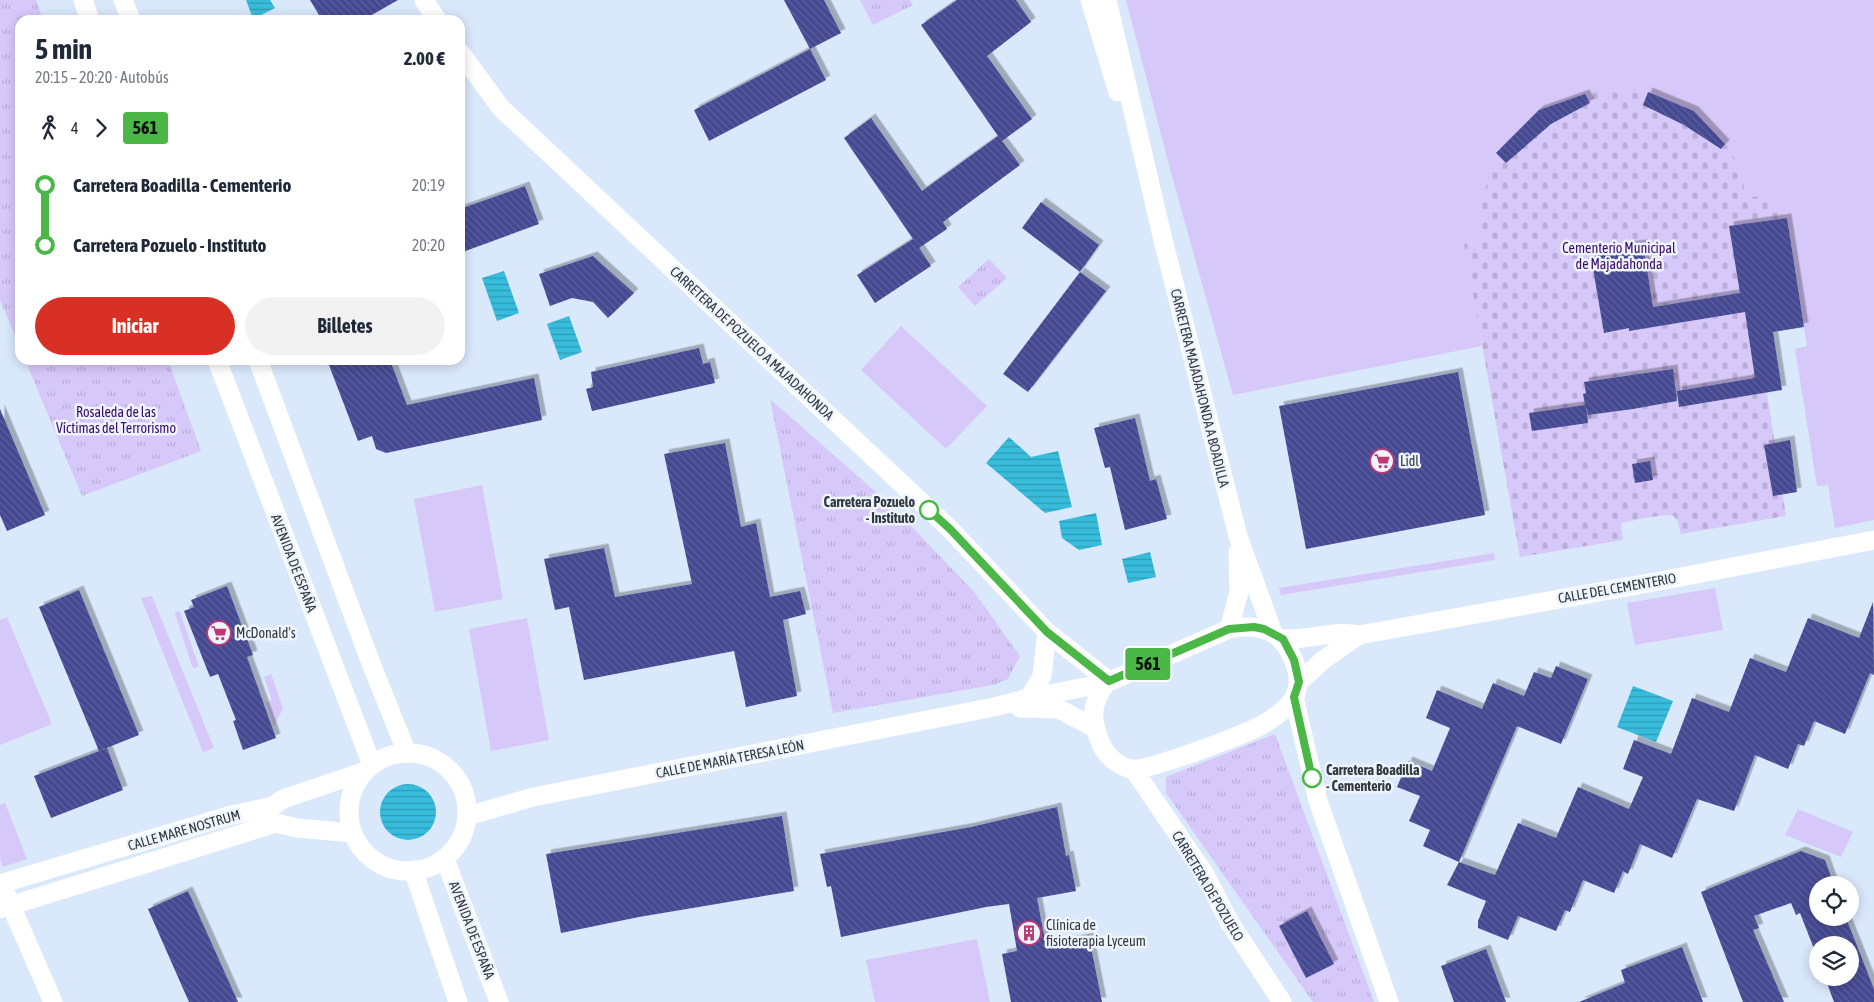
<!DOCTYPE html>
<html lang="es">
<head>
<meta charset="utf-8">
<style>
	body { margin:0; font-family:"Asap Condensed",sans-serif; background:#f2f2f3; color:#1f2937; height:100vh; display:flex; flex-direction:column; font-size:19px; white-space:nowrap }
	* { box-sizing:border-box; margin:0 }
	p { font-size:16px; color:#747a83 }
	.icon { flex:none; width:28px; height:28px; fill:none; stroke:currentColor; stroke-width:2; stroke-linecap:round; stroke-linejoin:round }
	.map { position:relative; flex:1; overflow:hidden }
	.side { position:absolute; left:15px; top:15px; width:450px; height:350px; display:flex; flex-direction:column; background:#fff; border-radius:15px; box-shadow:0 2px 12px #0003 }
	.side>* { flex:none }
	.badge { padding:0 10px; border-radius:4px; font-size:18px; line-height:32px }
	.buttons { position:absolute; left:1809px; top:876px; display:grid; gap:10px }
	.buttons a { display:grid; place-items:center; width:50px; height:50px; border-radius:50%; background:#fff; box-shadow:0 2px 12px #0003; font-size:25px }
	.map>.badge { position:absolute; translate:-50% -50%; box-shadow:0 0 0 2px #fff }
	.legs { display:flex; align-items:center; gap:8px; height:55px; padding:0 20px; font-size:16px }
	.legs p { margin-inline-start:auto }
	.headline { display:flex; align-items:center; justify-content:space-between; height:85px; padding:0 20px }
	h1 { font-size:28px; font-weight:700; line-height:38px }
	.action { display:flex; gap:10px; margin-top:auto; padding:10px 20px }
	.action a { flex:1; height:58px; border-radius:30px; background:#d93025; color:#fff; font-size:20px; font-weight:700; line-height:58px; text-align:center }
	.action a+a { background:#f2f2f3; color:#1f2937 }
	ul { padding:0 20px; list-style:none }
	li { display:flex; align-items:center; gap:18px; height:60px; font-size:19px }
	li i { display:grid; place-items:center; width:8px; height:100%; margin:0 6px; background:currentColor }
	li i::after { content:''; width:12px; height:12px; margin:-6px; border:4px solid; border-radius:50%; background:#fff }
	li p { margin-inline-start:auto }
	li:first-child i { background:linear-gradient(#0000 50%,currentColor 0) }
	li:last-child i { background:linear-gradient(currentColor 50%,#0000 0) }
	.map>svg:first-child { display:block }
	.green { fill:#d7c8fa }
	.cemetery { fill:url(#cemetery-stones) }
	.park { fill:url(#park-tufts) }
	.water { fill:url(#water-rules) }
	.building { fill:url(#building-back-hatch); filter:url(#shadow) }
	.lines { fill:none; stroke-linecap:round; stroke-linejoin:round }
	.minor { stroke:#fff; stroke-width:19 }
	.line-1-casing { stroke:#fff; stroke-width:11 }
	.line-1 { stroke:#4ab747; stroke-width:8 }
	.stop-1-dot { fill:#fff; stroke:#4ab747; stroke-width:2.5 }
	.labels { text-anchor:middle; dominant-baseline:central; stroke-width:5; stroke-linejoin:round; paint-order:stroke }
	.park-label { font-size:14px; fill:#3a0a6c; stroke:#eff5fd }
	.street-label { font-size:14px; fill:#32383f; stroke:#eff5fd }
	.poi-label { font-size:14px; fill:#32383f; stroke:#eff5fd; text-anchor:start }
	.stop-label { font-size:14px; font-weight:bold; fill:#32383f; stroke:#eff5fd; text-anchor:end }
</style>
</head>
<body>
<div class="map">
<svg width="1874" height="1002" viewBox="0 0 1874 1002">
	<defs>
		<pattern id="cemetery-stones" width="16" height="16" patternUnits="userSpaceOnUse" patternTransform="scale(1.25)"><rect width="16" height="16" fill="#d7c8fa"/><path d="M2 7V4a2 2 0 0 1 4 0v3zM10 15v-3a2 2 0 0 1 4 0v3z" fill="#b9add7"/></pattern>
		<pattern id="park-tufts" width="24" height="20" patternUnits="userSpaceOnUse" patternTransform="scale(1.25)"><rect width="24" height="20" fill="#d7c8fa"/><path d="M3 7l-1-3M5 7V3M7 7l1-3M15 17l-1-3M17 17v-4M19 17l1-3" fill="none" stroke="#b9add7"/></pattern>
		<pattern id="water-rules" width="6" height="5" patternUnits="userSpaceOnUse" patternTransform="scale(1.25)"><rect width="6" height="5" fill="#37bcdc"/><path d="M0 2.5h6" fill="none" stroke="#2f9ab4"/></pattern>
		<pattern id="building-back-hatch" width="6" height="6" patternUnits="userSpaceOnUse" patternTransform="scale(1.25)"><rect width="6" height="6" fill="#454892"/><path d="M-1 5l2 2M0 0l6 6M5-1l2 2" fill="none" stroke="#5e619c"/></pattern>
		<filter id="shadow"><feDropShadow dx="4.5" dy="-4.5" stdDeviation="0" flood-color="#0004"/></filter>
	</defs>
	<rect width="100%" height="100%" fill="#dae8fc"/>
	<g class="green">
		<path d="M1126,0H1874V520L1835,528L1828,485L1817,486L1795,349L1807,346L1787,218C1777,197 1767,199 1746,197L1741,170L1479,243L1465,244L1482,346L1233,395L1170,169Z"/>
		<polygon points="901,326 987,406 946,449 861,370"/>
		<polygon points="482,485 503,599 435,612 414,499"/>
		<polygon points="1494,553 1495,560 1281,595 1279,588"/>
		<polygon points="1715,588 1723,630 1635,645 1627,603"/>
		<polygon points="152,596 214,748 203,752 141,598"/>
		<polygon points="177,611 180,612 198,664 198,666 195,669 192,666 175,614"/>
		<polygon points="7,617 52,724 0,745 0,620"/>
		<polygon points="527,618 549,740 491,751 469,629"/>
		<polygon points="271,674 283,708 274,726 266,703 272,700 264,677"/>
		<polygon points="5,803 27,859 3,867 0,859 0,805"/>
		<polygon points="1798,809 1853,832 1841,857 1785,835"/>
		<polygon points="977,939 990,1002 875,1002 866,960"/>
	</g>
	<path class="cemetery" d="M1644,90L1694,111L1728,147L1741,170L1746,197C1768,196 1778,198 1787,218L1799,295L1768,300L1766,387L1786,516L1681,534C1679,528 1679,519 1673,516C1667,513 1630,521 1622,523L1621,527L1623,540L1520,557L1464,244L1479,243L1483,193L1504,146L1539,110L1592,91Z"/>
	<g class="park">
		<polygon points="0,0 36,0 43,20 20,20 20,347 0,300"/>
		<polygon points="860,0 910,0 913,5 873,25"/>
		<polygon points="989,259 1007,278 975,306 958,287"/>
		<polygon points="25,360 168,360 201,451 82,496"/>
		<polygon points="770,399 894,508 975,593 1020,656 1008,679 993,685 833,713"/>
		<polygon points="1275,734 1374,1002 1313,1002 1166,793 1166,777"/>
	</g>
	<g class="water">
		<polygon points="246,0 270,0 275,8 253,19"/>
		<polygon points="504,271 519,313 497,321 482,278"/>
		<polygon points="569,316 582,352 560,360 547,324"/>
		<polygon points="1009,437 1031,457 1058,451 1072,507 1045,513 986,463"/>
		<polygon points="1096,513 1102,545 1079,550 1062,538 1059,521"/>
		<polygon points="1150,552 1156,577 1128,583 1122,559"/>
		<polygon points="1633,686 1673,701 1656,742 1617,727"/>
		<circle cx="408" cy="812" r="28"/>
	</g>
	<g class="building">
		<polygon points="310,0 398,0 363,20 322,20"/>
		<polygon points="784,0 824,0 841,33 810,49"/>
		<polygon points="957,0 1016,0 1031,22 987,56 1032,119 1002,141 1020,165 943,222 947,229 919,248 914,240 931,266 875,303 857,275 913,239 844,138 871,118 922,191 998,136 921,25"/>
		<polygon points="810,49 826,80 709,141 694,110"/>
		<polygon points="1648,92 1694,111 1725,144 1721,149 1684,125 1643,105"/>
		<polygon points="1585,94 1590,103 1551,124 1506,163 1496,153 1539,110"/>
		<polygon points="525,186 539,224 460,253 460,209"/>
		<polygon points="1041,202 1099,245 1080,272 1022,228"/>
		<polygon points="1787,218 1804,327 1773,332 1782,390 1679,407 1677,391 1755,378 1745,312 1629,331 1629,328 1604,333 1591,257 1626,250 1626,246 1643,244 1653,307 1740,293 1729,226"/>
		<polygon points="593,256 634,293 608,318 593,302 572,298 550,306 539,274"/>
		<polygon points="1080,272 1106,291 1028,392 1003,374"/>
		<polygon points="699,348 703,364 710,362 715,383 592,411 586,389 593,387 591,372"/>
		<polygon points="327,360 390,360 407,405 534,378 542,420 386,453 376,449 372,436 358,441"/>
		<polygon points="1673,369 1677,401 1633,409 1588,415 1586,406 1588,423 1532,431 1529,413 1585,405 1583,394 1586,393 1584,382"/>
		<polygon points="1458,372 1485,515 1306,549 1279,406"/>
		<polygon points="0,409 45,515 7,531 0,515"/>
		<polygon points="1135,418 1150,481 1156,479 1167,519 1125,530 1110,467 1105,468 1094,428"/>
		<polygon points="1790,440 1797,492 1773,496 1764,445"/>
		<polygon points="725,443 741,527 756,523 770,597 800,591 806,614 783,620 797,696 746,707 734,651 584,680 569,607 555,610 544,559 604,548 615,597 692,584 664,454"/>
		<polygon points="1650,461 1653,480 1635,483 1632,464"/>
		<polygon points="227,586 253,655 247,657 276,738 243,750 233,721 236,720 218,674 210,677 184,611 194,607 191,600"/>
		<polygon points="79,590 139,735 99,751 39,607"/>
		<polygon points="1873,602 1874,675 1870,673 1845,734 1814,721 1804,746 1798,744 1788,769 1755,755 1734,811 1697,799 1672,858 1640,844 1628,874 1623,871 1614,893 1583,880 1570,912 1565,910 1556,931 1518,916 1508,940 1478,928 1478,921 1486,901 1447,885 1459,862 1495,875 1518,823 1556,838 1578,787 1629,809 1643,777 1623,769 1634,740 1671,754 1692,698 1729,712 1750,658 1786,672 1808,618 1859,638"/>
		<polygon points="1556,666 1588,679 1561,744 1517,726 1459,862 1423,846 1430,830 1409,821 1420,796 1397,787 1408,761 1432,771 1450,728 1426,718 1437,690 1482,709 1493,683 1524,696 1534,672 1551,678"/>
		<polygon points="107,748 123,790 51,818 34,776"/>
		<polygon points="1057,807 1066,856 1069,855 1076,891 1037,898 1046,946 1089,937 1102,1002 1011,1002 1002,954 1017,951 1009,904 986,907 841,937 831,886 827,887 820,854 971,827"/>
		<polygon points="782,816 794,891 639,917 561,933 546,854"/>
		<polygon points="1801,851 1825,860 1834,885 1818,885 1818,918 1846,918 1874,989 1874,1002 1834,1002 1825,978 1850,978 1850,945 1818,945 1818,959 1800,913 1796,915 1791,903 1754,916 1759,928 1753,930 1784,1002 1743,1002 1701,892"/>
		<polygon points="188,891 207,933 238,1002 189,1002 181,984 148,909"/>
		<polygon points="1307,911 1334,964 1306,978 1279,926"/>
		<polygon points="1682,947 1703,1002 1579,1002 1625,983 1621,970"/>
		<polygon points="1486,949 1506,1002 1454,1002 1441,966"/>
	</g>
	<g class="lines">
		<g class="minor">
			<polyline points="83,0 90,20"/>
			<polyline points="123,0 131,20"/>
			<polyline points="424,0 437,20"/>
			<polyline points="1090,0 1118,92"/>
			<polyline points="1107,0 1163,240 1238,536 1273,633"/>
			<polyline points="460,52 501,108 950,529 1047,632 1109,681"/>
			<polyline points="217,360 372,765"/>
			<polyline points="258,360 372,666 407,753"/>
			<path d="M1242,627C1263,626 1279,632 1289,651C1297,665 1302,683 1294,698C1286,710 1274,718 1262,725C1245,734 1147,772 1132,769C1119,767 1106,756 1101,744C1091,719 1090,705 1106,683L1229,629Z"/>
			<polyline points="1229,629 1239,592 1238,552"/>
			<path d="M1283,639C1309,640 1333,630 1359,635L1660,581L1874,540"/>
			<polyline points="1299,682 1323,660 1359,635"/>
			<polyline points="1294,697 1318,801 1389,1002"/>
			<polyline points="1029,698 1042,676 1047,632"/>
			<polyline points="1020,708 1059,709 1095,728"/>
			<circle cx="408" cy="812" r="59"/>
			<polyline points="1134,770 1204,873 1230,923 1282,1002"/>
			<polyline points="468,816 533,797 994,707 1029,698 1106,683"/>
			<polyline points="445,859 499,1002"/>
			<polyline points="413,870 458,1002"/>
			<polyline points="0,884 228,816 273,806 283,799 366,771"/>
			<polyline points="6,894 53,1002"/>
			<polyline points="0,909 276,823 297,828 353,833"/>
		</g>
	</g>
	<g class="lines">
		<g class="line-1-casing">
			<polyline id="line-1" points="929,510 950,529 1047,632 1109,681 1229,629 1254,627 1264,629 1283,639 1294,660 1299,682 1294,697 1312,778"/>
		</g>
		<use href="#line-1" class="line-1"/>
	</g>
	<defs>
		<g id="supermarket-ring" transform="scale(1.25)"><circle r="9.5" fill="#eff5fd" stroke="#c13874" stroke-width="1.5"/><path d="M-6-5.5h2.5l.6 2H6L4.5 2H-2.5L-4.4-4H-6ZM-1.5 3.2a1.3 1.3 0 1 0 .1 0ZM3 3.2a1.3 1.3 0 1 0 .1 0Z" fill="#c13874"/></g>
		<g id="building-ring" transform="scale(1.25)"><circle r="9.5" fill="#eff5fd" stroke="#c13874" stroke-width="1.5"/><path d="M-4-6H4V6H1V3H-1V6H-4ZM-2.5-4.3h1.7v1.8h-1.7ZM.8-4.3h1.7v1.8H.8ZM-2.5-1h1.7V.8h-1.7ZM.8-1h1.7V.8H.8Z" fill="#c13874"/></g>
	</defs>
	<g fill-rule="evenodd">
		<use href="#supermarket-ring" x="1382" y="461"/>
		<use href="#supermarket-ring" x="219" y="633"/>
		<use href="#building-ring" x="1029" y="933"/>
	</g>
	<g class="stop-1-dot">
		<circle cx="929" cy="510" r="9"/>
		<circle cx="1312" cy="778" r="9"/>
	</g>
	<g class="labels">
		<g class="park-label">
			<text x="1619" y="248">Cementerio Municipal<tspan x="1619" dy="16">de Majadahonda</tspan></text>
			<text x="116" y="412">Rosaleda de las<tspan x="116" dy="16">Víctimas del Terrorismo</tspan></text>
		</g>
		<g class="street-label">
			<text transform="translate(752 343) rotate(43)">CARRETERA DE POZUELO A MAJADAHONDA</text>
			<text transform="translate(1200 388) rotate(76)">CARRETERA MAJADAHONDA A BOADILLA</text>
			<text transform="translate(294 563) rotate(69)">AVENIDA DE ESPAÑA</text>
			<text transform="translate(1617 588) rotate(-10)">CALLE DEL CEMENTERIO</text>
			<text transform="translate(730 759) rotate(-11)">CALLE DE MARÍA TERESA LEÓN</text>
			<text transform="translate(184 830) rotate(-16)">CALLE MARE NOSTRUM</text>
			<text transform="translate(1208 886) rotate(59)">CARRETERA DE POZUELO</text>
			<text transform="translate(472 930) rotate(69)">AVENIDA DE ESPAÑA</text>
		</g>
		<g class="poi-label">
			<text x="1400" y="461">Lidl</text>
			<text x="236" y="633">McDonald's</text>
			<text x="1046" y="925">Clínica de<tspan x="1046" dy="16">fisioterapia Lyceum</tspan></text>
		</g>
		<g class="stop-label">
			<text x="915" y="502">Carretera Pozuelo<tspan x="915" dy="16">- Instituto</tspan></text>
			<text x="1326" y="770" text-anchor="start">Carretera Boadilla<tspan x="1326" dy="16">- Cementerio</tspan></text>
		</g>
	</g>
</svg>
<div class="buttons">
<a><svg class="icon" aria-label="locate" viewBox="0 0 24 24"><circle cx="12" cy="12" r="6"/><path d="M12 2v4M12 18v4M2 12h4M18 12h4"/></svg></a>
<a><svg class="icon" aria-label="layers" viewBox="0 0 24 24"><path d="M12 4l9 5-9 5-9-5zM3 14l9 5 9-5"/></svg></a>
</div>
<b class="badge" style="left:1148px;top:664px;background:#4ab747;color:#111">561</b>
<section class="side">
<div class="headline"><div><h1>5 min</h1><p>20:15 – 20:20 · Autobús</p></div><b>2.00 €</b></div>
<div class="legs"><svg class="icon" aria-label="walk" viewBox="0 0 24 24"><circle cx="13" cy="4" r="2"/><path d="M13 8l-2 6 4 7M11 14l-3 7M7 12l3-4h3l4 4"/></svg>4<svg class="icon" aria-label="forward" viewBox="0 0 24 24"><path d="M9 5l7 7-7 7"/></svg><b class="badge" style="background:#4ab747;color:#111">561</b></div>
<ul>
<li><i style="color:#4ab747"></i><b>Carretera Boadilla - Cementerio</b><p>20:19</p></li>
<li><i style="color:#4ab747"></i><b>Carretera Pozuelo - Instituto</b><p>20:20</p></li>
</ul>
<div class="action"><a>Iniciar</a><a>Billetes</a></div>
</section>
</div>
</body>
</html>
